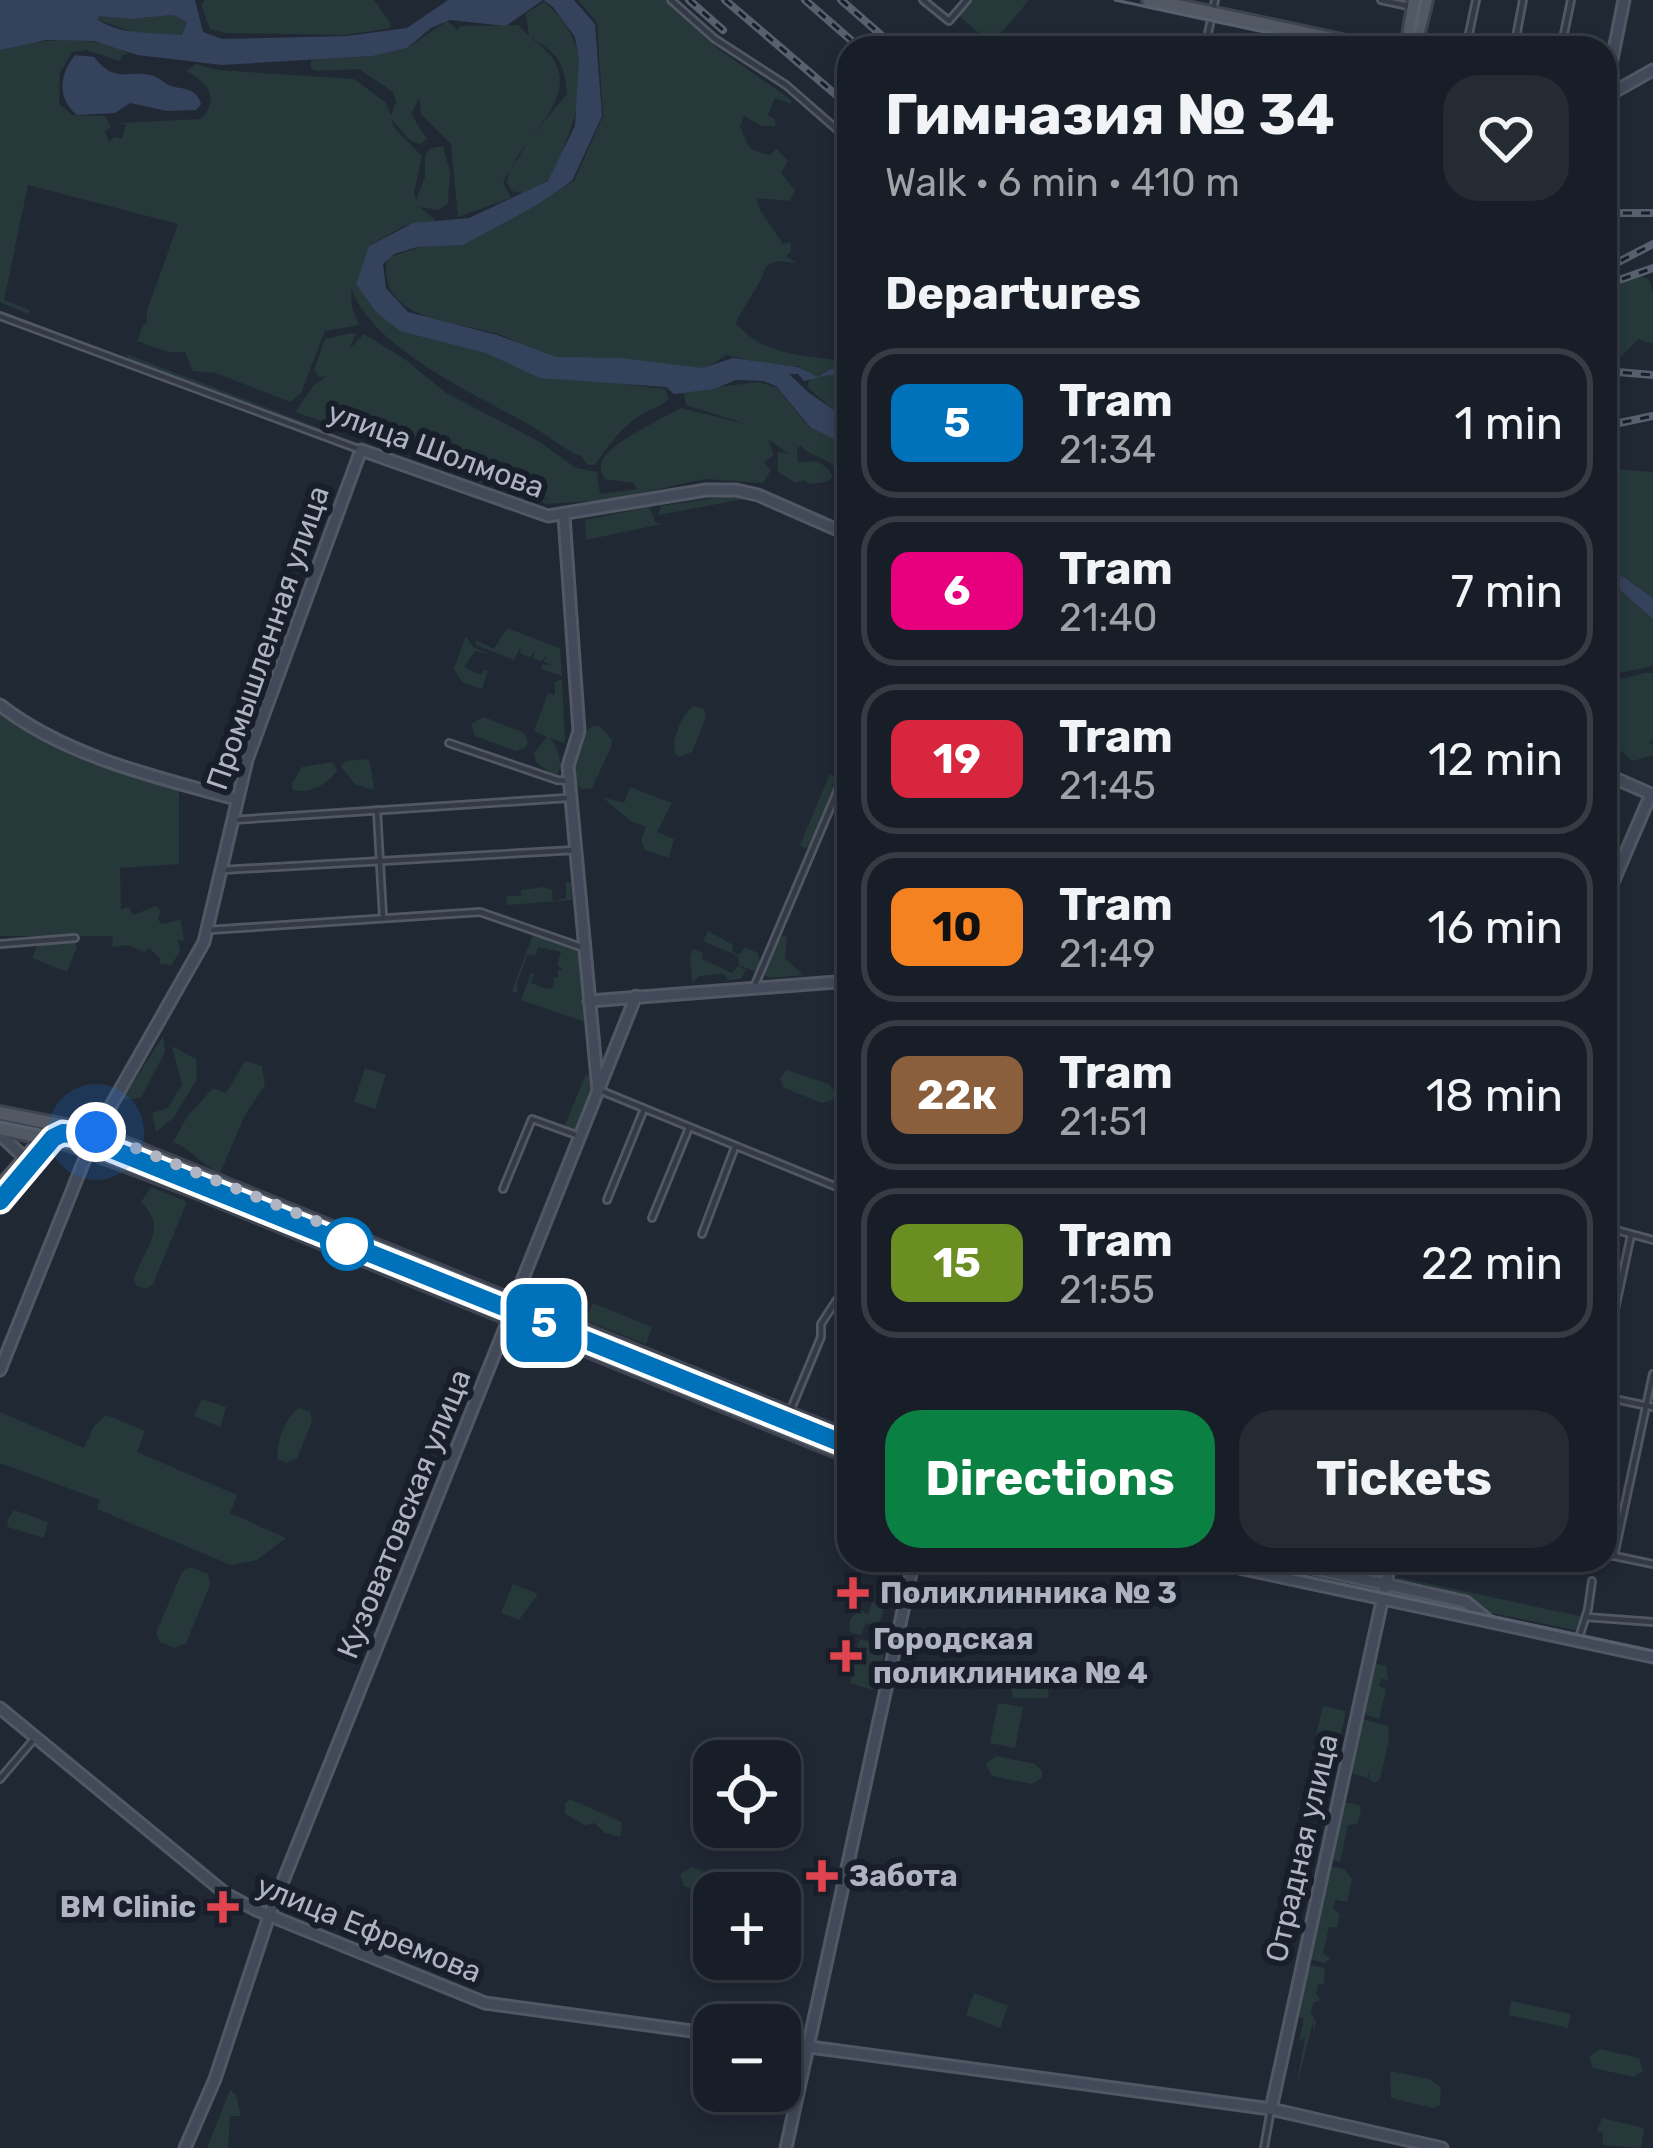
<!DOCTYPE html>
<html lang="en">
<head>
<meta charset="utf-8">
<style>
	body { margin:0; font-family:Rubik,sans-serif; background:#252b33; color:#f1f3f6; height:100vh; display:flex; flex-direction:column; font-size:45px; white-space:nowrap }
	* { box-sizing:border-box; margin:0 }
	p { font-size:39px; color:#9fa2a7 }
	.icon { flex:none; width:66px; height:66px; fill:none; stroke:currentColor; stroke-width:2; stroke-linecap:round; stroke-linejoin:round }
	.map { position:relative; flex:1; overflow:hidden }
	.sheet { position:absolute; left:837px; top:36px; width:780px; height:1536px; display:flex; flex-direction:column; background:#181e27; border-radius:36px; box-shadow:0 6px 18px #0003,0 0 0 3px #363c44 }
	.sheet>* { flex:none }
	.badge { padding:0 24px; border-radius:18px; font-size:42px; line-height:78px }
	.fabs { position:absolute; left:693px; top:1740px; display:grid; gap:24px }
	.fabs a { display:grid; place-items:center; width:108px; height:108px; border-radius:24px; background:#181e27; box-shadow:0 6px 18px #0003,0 0 0 3px #363c44; font-size:60px }
	.you { position:absolute; width:60px; height:60px; margin:-30px; border:9px solid #fff; border-radius:50%; background:#1a73e8; box-shadow:0 0 0 18px #1a73e833 }
	.map>.badge { position:absolute; translate:-50% -50%; box-shadow:0 0 0 6px #fff }
	h2 { padding:0 48px; font-size:45px; line-height:108px }
	.round { display:grid; place-items:center; flex:none; width:126px; height:126px; border-radius:36px; background:#252b33 }
	.head { display:flex; align-items:center; justify-content:space-between; height:204px; padding:0 48px }
	h1 { font-size:57px; font-weight:700; line-height:90px }
	.cta { display:flex; gap:24px; margin-top:auto; padding:24px 48px }
	.cta a { flex:1; height:138px; border-radius:36px; background:#0b8043; color:#fff; font-size:48px; font-weight:700; line-height:138px; text-align:center }
	.cta a+a { background:#252b33; color:#f1f3f6 }
	ul { padding:0; list-style:none }
	li { display:flex; align-items:center; gap:36px; height:150px; margin:0 24px 18px; padding:0 24px; border:6px solid #363c44; border-radius:36px }
	li div { flex:1 }
	li b { display:block; font-size:45px }
	li em { font-style:normal }
	li .badge { min-width:132px; font-weight:700; text-align:center }
	.map>svg:first-child { display:block }
	.green { fill:#26383a }
	.water { fill:#35425b; fill-rule:evenodd }
	.lines { fill:none; stroke-linecap:round; stroke-linejoin:round }
	.stream { stroke:#35425b; stroke-width:3 }
	.street-casing { stroke:#515763; stroke-width:10 }
	.secondary-casing { stroke:#515763; stroke-width:15 }
	.primary-casing { stroke:#3d434f; stroke-width:18 }
	.street { stroke:#343a45; stroke-width:4.5 }
	.secondary { stroke:#424958; stroke-width:9 }
	.primary { stroke:#525965; stroke-width:12 }
	.tram { stroke:#58606e; stroke-width:3 }
	.rail-casing { stroke:#58606e; stroke-width:8 }
	.rail { stroke:#191f2a; stroke-width:3; stroke-dasharray:9; stroke-linecap:butt }
	.line-casing { stroke:#fff; stroke-width:27 }
	.line { stroke:#0072bc; stroke-width:18 }
	.walk { stroke:#aeb4c2; stroke-width:12; stroke-dasharray:0 21.6 }
	.stop-dot { fill:#fff; stroke:#0072bc; stroke-width:6 }
	.health-dot { fill:#e0444e; stroke:#191f2a; stroke-width:4.5 }
	.labels { text-anchor:middle; dominant-baseline:central; stroke-width:12; stroke-linejoin:round; paint-order:stroke }
	.street-label { font-size:30px; fill:#aeb4c2; stroke:#191f2a }
	.poi-label { font-size:30px; font-weight:bold; fill:#aeb4c2; stroke:#191f2a; text-anchor:start }
</style>
</head>
<body>
<div class="map">
<svg width="1653" height="2148" viewBox="0 0 1653 2148">
	<rect width="100%" height="100%" fill="#202834"/>
	<g class="green">
		<polygon points="205,0 374,0 391,24 390,28 347,35 225,33 210,29 201,5"/>
		<path d="M578,0H665L717,48L791,100V104L775,98L768,115L775,120V126H762L744,116L740,126C750,150 747,150 771,155L776,148L788,161L781,173L795,190L790,201L756,198L760,210L783,244L791,242V251L786,256L797,263L777,261L766,266C760,287 745,302 736,323C765,358 808,355 849,362V423L807,387L811,376L799,366L786,368L726,355L705,369C657,366 603,368 555,359C534,354 515,339 495,333C452,320 377,321 387,258L420,247L470,240L574,181L603,116L597,23Z"/>
		<polygon points="972,0 1029,0 992,44 959,16"/>
		<path d="M544,2C605,51 576,119 552,178L524,194L512,191L507,183L509,171L503,182L511,198L458,217L451,144L421,114L419,98L411,114L427,139L420,144L410,140L391,119L395,129L422,156L414,193L416,200L425,177V155L431,148L443,146L450,172L448,204L438,210L419,207L438,222L404,226L370,245L356,284L361,283C374,316 398,332 433,336L605,382L665,389L669,399C660,408 646,410 635,419C618,431 607,448 595,465H588L581,456C563,449 550,437 533,427C480,396 373,350 351,288L352,307L359,325L325,331L301,393L290,402L216,373L193,371L185,352H168L137,341L143,325L147,324V311L178,224L28,185L4,300L30,310L28,314L0,302V50C37,39 96,34 129,54L122,55L120,61L86,50L72,52L60,73L59,104L73,115L105,116L111,127L105,132L109,142L114,137L122,139L126,125L119,123L201,119C221,98 207,82 186,71L196,64L218,70L354,79L385,102L391,115L396,102L393,92L359,69L316,71L311,69V60L373,56L407,48L447,21L458,30L460,26L518,25C528,37 545,47 553,59C579,100 524,134 511,170L528,141L567,94C564,59 557,54 529,36L526,13Z"/>
		<polygon points="173,15 187,22 187,31 182,35 136,33 96,19 99,16 130,19"/>
		<polygon points="1641,276 1649,279 1653,292 1653,344 1638,339 1622,356 1615,358 1610,345 1605,344 1605,328 1620,298 1617,293 1605,296 1605,289"/>
		<path d="M351,333L356,334L349,349L364,334L406,360L446,393L540,442L576,468L597,472L600,494L638,489L633,483L605,479C602,472 599,469 602,461C608,444 663,418 681,408L749,425L686,405L684,394L676,392L759,382L776,387L809,427L849,445V471L838,472C831,457 811,458 801,446L797,448L798,463C814,459 825,461 833,477L826,482L810,484L804,480L796,483L778,472V452L789,454L768,439L774,455L764,462L771,470L763,483L705,479L608,500L545,504L538,499L551,500L531,493V500H527L467,478L465,470L295,412L314,385L327,376L319,377L314,370L325,339Z"/>
		<polygon points="126,354 320,428 320,429 129,359"/>
		<polygon points="1605,468 1653,472 1653,598 1605,564"/>
		<polygon points="735,495 745,499 658,515 661,506"/>
		<polygon points="650,507 655,522 662,524 586,540 585,520"/>
		<polygon points="1605,577 1653,619 1653,666 1605,676"/>
		<polygon points="507,628 560,648 562,676 541,669 543,664 554,666 544,662 546,655 542,661 533,658 535,651 530,657 520,653 521,646 514,660 476,645 476,640 494,649"/>
		<polygon points="466,636 473,647 492,655 475,651 464,667 481,675 484,670 488,671 482,689 462,682 454,669"/>
		<polygon points="1645,673 1653,673 1653,739 1649,743 1653,745 1653,755 1633,761 1617,748 1606,769 1605,738 1619,739 1611,728 1617,707 1605,700 1605,683"/>
		<path d="M562,679L565,743L549,738C559,747 564,766 556,777L536,762L534,753L547,737L534,731L548,693L555,695V682Z"/>
		<path d="M694,706L704,709L706,717L692,752L680,757L675,754C671,740 682,713 694,706Z"/>
		<polygon points="0,714 87,762 179,791 179,864 120,868 121,910 128,907 133,915 156,906 161,911 158,919 161,924 181,920 184,941 178,940 180,952 171,965 160,964 160,958 149,948 144,952 128,945 112,947 113,936 0,936"/>
		<polygon points="484,717 524,733 528,742 525,748 516,751 475,736 471,724"/>
		<path d="M593,726H600L612,740L611,747L592,788L583,789L573,783C571,763 576,738 593,726Z"/>
		<polygon points="369,759 374,786 373,790 355,784 341,767 346,761"/>
		<path d="M332,762L337,770C329,784 309,794 293,790L292,784L302,767Z"/>
		<polygon points="830,774 837,777 838,783 831,784 836,788 812,844 806,848 800,845"/>
		<polygon points="630,787 672,803 657,832 674,839 669,858 645,850 641,840 646,827 631,821 602,797 624,803"/>
		<polygon points="566,882 571,882 572,900 507,905 506,896 521,896 521,890 544,887 552,890 553,901 566,898"/>
		<polygon points="708,931 733,945 732,952 739,955 745,947 758,953 760,962 756,972 739,965 738,956 703,941"/>
		<polygon points="534,932 581,949 585,1022 521,1000 531,973 534,973 531,983 547,989 554,987 553,978 558,977 558,970 563,970 557,965 561,952 538,947 535,956 528,954 517,983 518,993 512,991"/>
		<polygon points="778,935 787,936 785,958 803,975 769,978 762,973"/>
		<polygon points="74,940 77,947 67,972 32,958 38,943 64,944"/>
		<polygon points="693,949 703,953 702,959 732,973 738,966 746,970 741,979 728,980 724,974 699,976 692,983 690,956"/>
		<polygon points="163,1036 165,1052 141,1098 122,1100"/>
		<polygon points="172,1046 196,1059 197,1079 174,1117 156,1132 152,1113 168,1108 182,1084"/>
		<path d="M245,1061L262,1066L265,1085L245,1115L220,1173C200,1164 193,1150 173,1142L187,1117L213,1088L226,1093Z"/>
		<polygon points="365,1068 386,1075 375,1109 354,1102"/>
		<polygon points="786,1070 829,1084 835,1092 833,1100 822,1103 784,1088 780,1079"/>
		<polygon points="586,1074 591,1077 592,1091 575,1132 564,1128"/>
		<path d="M151,1187L187,1202L153,1284L146,1289L136,1285L134,1279C145,1245 169,1230 141,1202Z"/>
		<polygon points="593,1303 652,1327 646,1344 585,1320"/>
		<polygon points="202,1399 226,1407 220,1427 194,1416"/>
		<path d="M300,1408L310,1412L312,1421L297,1458L286,1463L278,1459C275,1444 286,1415 300,1408Z"/>
		<polygon points="0,1412 84,1448 94,1426 106,1415 145,1431 137,1452 237,1495 230,1513 286,1538 257,1560 231,1565 97,1509 100,1500 0,1463"/>
		<polygon points="14,1510 48,1522 44,1538 8,1527 7,1521"/>
		<polygon points="190,1567 208,1574 210,1585 186,1643 175,1648 160,1642 156,1633 182,1572"/>
		<polygon points="1397,1577 1584,1617 1579,1631 1483,1611 1468,1598 1396,1582"/>
		<polygon points="513,1584 538,1594 519,1620 501,1613"/>
		<polygon points="872,1602 884,1608 879,1624 883,1629 866,1623 861,1635 849,1632 850,1620 859,1609 868,1615"/>
		<polygon points="860,1639 886,1648 874,1690 850,1683 854,1669 851,1664"/>
		<polygon points="1373,1651 1373,1663 1386,1666 1388,1680 1381,1679 1379,1686 1386,1689 1379,1719 1360,1713"/>
		<polygon points="1015,1679 1047,1681 1049,1698 1013,1698 1010,1684"/>
		<polygon points="998,1703 1023,1707 1015,1748 990,1743"/>
		<polygon points="1323,1706 1346,1711 1332,1777 1308,1771"/>
		<polygon points="1362,1719 1388,1726 1389,1740 1380,1779 1375,1783 1369,1779 1369,1772 1367,1778 1348,1772 1359,1720"/>
		<polygon points="996,1756 1035,1764 1042,1771 1042,1778 1032,1784 992,1776 986,1764"/>
		<polygon points="570,1799 622,1822 620,1837 605,1833 595,1823 585,1825 565,1814 565,1804"/>
		<polygon points="1344,1802 1359,1805 1361,1810 1357,1824 1348,1825 1340,1862 1332,1860 1330,1855 1340,1803"/>
		<polygon points="1328,1866 1344,1869 1352,1879 1347,1902 1335,1900 1333,1909 1340,1914 1337,1928 1329,1927 1323,1953 1330,1959 1325,1963 1308,1959"/>
		<polygon points="692,1867 730,1882 736,1893 714,1893 714,1898 684,1886 680,1874"/>
		<polygon points="1306,1964 1325,1968 1324,1984 1318,1984 1316,1993 1320,2000 1313,2003 1311,2013 1316,2022 1314,2032 1313,2023 1296,2088 1305,2038 1299,2041 1304,2019 1293,2014"/>
		<polygon points="974,1993 1008,2006 1000,2028 966,2015"/>
		<polygon points="1511,2001 1571,2014 1568,2028 1509,2015"/>
		<polygon points="1599,2049 1639,2058 1643,2071 1634,2077 1593,2068 1589,2057"/>
		<polygon points="1390,2071 1429,2079 1441,2087 1440,2105 1433,2108 1391,2098"/>
		<polygon points="230,2090 236,2095 241,2116 230,2116 228,2148 207,2148"/>
		<polygon points="1602,2118 1644,2128 1641,2148 1603,2145 1603,2133 1597,2131"/>
	</g>
	<g class="water">
		<path d="M0,0H195L203,32L222,39L347,36L407,28L448,0H574L595,24L602,116L572,181L535,206L463,245L417,247L394,254L383,264L386,288L408,312L497,335L556,357L620,358L703,368L733,358L798,367L818,377L831,369L849,368V377L828,375L804,381L798,374H789L809,393L849,420V447L810,427L776,386L763,381L736,380L714,389L674,394L666,387L540,378L486,353L400,331L377,313L356,284L369,246L413,223L469,218L548,181L575,126L579,60L575,37L553,7L543,0L506,26L450,20L431,28L407,48L373,56L222,65L137,55L94,41L46,40L0,50ZM173,15L187,22L182,35C154,32 121,36 97,19L99,16L130,19Z"/>
		<path d="M75,55L94,57C116,86 131,68 154,76C160,78 165,84 171,86C185,90 195,87 201,104L196,110L167,111L130,103L115,113L77,115C57,99 59,74 75,55Z"/>
		<polygon points="1605,564 1653,598 1653,619 1605,577"/>
	</g>
	<g class="lines">
		<g class="stream">
			<polyline points="699,22 726,43"/>
			<polyline points="1611,792 1614,785"/>
		</g>
		<g class="street-casing">
			<g id="street">
				<polyline points="671,0 715,39 786,85 849,140"/>
				<polyline points="923,0 949,21 967,0"/>
				<polyline points="1381,0 1413,7"/>
				<polyline points="1205,48 1215,0"/>
				<polyline points="1466,48 1476,0"/>
				<polyline points="1514,48 1523,0"/>
				<polyline points="1561,48 1571,0"/>
				<polyline points="0,316 361,450"/>
				<polyline points="449,743 557,780 569,781"/>
				<polyline points="377,810 383,917"/>
				<polyline points="232,820 567,798"/>
				<polyline points="222,870 575,850"/>
				<polyline points="209,930 480,912 584,948"/>
				<polyline points="0,944 75,938"/>
				<polyline points="754,987 849,764"/>
				<polyline points="599,1090 849,1192"/>
				<polyline points="503,1189 532,1119 579,1136"/>
				<polyline points="607,1200 644,1109"/>
				<polyline points="652,1218 689,1128"/>
				<polyline points="1605,1227 1653,1240"/>
				<polyline points="702,1234 735,1147"/>
				<polyline points="1605,1356 1631,1235"/>
				<polyline points="1605,1397 1653,1407"/>
				<polyline points="791,1409 821,1337 821,1324 849,1281"/>
				<polyline points="1605,1554 1653,1564"/>
				<polyline points="1614,1556 1653,1374"/>
				<polyline points="1586,1617 1653,1622"/>
				<polyline points="1578,1641 1588,1609 1592,1581"/>
				<polyline points="0,1779 35,1738"/>
				<polyline points="1264,2148 1271,2109"/>
			</g>
		</g>
		<g class="secondary-casing">
			<g id="secondary">
				<polyline points="1605,94 1624,0"/>
				<polyline points="1605,97 1653,70"/>
				<polyline points="564,516 579,731 568,766 598,1090"/>
				<path d="M0,705C67,757 156,777 236,799"/>
				<polyline points="1605,774 1651,794 1605,901"/>
				<polyline points="589,1001 849,981"/>
				<polyline points="96,1132 204,942 247,760 361,450 548,516 706,490 736,490 758,495 849,535"/>
				<polyline points="0,1135 25,1158"/>
				<polyline points="0,1186 36,1145 66,1128"/>
				<polyline points="514,1301 636,996"/>
				<polyline points="0,1370 88,1151"/>
				<polyline points="1202,1560 1653,1657"/>
				<polyline points="1276,1560 1466,1602 1489,1621"/>
				<polyline points="0,1708 226,1894 256,1910 485,2003 714,2034"/>
				<polyline points="780,2043 1271,2109 1442,2148"/>
				<polyline points="1271,2109 1391,1560"/>
				<polyline points="185,2148 215,2079 269,1916 509,1318"/>
				<polyline points="786,2148 914,1560"/>
			</g>
		</g>
		<g class="primary-casing">
			<g id="primary">
				<polyline points="1149,0 1374,48"/>
				<polyline points="1407,48 1415,0"/>
				<polyline points="1414,48 1426,0"/>
				<polyline points="0,1113 96,1132 849,1438"/>
				<polyline points="0,1128 70,1144 193,1190 849,1456"/>
			</g>
		</g>
		<use href="#street" class="street"/>
		<use href="#secondary" class="secondary"/>
		<use href="#primary" class="primary"/>
		<g class="tram">
			<polyline points="1115,0 1341,48"/>
			<polyline points="1411,48 1421,0"/>
			<polyline points="0,1122 74,1137 849,1450"/>
			<polyline points="0,1201 50,1141 70,1133"/>
			<polyline points="1228,1560 1653,1651"/>
		</g>
		<g class="rail-casing">
			<g id="rail">
				<polyline points="689,0 723,30"/>
				<polyline points="725,0 849,106"/>
				<polyline points="805,0 860,48"/>
				<polyline points="841,0 896,48"/>
				<polyline points="1605,213 1653,213"/>
				<polyline points="1605,269 1653,244"/>
				<polyline points="1605,285 1653,268"/>
				<polyline points="1605,371 1653,375"/>
				<polyline points="1605,426 1653,416"/>
			</g>
		</g>
		<use href="#rail" class="rail"/>
	</g>
	<g class="lines">
		<g class="line-casing">
			<polyline id="line" points="0,1201 53,1138 63,1133 76,1135 849,1446"/>
		</g>
		<use href="#line" class="line"/>
		<polyline class="walk" points="96,1132 351,1235 347,1244"/>
	</g>
	<circle class="stop-dot" cx="347" cy="1244" r="24"/>
	<g class="health-dot">
		<path d="M847 1575h12v12h12v12h-12v12h-12v-12h-12v-12h12z"/>
		<path d="M840 1638h12v12h12v12h-12v12h-12v-12h-12v-12h12z"/>
		<path d="M816 1858h12v12h12v12h-12v12h-12v-12h-12v-12h12z"/>
		<path d="M217 1889h12v12h12v12h-12v12h-12v-12h-12v-12h12z"/>
	</g>
	<g class="labels">
		<g class="street-label">
			<text transform="translate(436 450) rotate(20)">улица Шолмова</text>
			<text transform="translate(268 638) rotate(-71)">Промышленная улица</text>
			<text transform="translate(404 1514) rotate(-68)">Кузоватовская улица</text>
			<text transform="translate(1302 1848) rotate(-77)">Отрадная улица</text>
			<text transform="translate(369 1929) rotate(22)">улица Ефремова</text>
		</g>
		<g class="poi-label">
			<text x="880" y="1593">Поликлинника № 3</text>
			<text x="873" y="1639">Городская<tspan x="873" dy="34">поликлиника № 4</tspan></text>
			<text x="849" y="1876">Забота</text>
			<text x="196" y="1907" text-anchor="end">BM Clinic</text>
		</g>
	</g>
</svg>
<div class="fabs">
<a><svg class="icon" aria-label="locate" viewBox="0 0 24 24"><circle cx="12" cy="12" r="6"/><path d="M12 2v4M12 18v4M2 12h4M18 12h4"/></svg></a>
<a>+</a>
<a>−</a>
</div>
<div class="you" style="left:96px;top:1132px"></div>
<b class="badge" style="left:544px;top:1323px;background:#0072bc;color:#fff">5</b>
<section class="sheet">
<div class="head"><div><h1>Гимназия № 34</h1><p>Walk · 6 min · 410 m</p></div><a class="round"><svg class="icon" aria-label="heart" viewBox="0 0 24 24"><path d="M12 20l-8-8c-3-5 5-10 8-4 3-6 11-1 8 4z"/></svg></a></div>
<h2>Departures</h2>
<ul>
<li><span class="badge" style="background:#0072bc;color:#fff">5</span><div><b>Tram</b><p>21:34</p></div><em>1 min</em></li>
<li><span class="badge" style="background:#e6007e;color:#fff">6</span><div><b>Tram</b><p>21:40</p></div><em>7 min</em></li>
<li><span class="badge" style="background:#d7263d;color:#fff">19</span><div><b>Tram</b><p>21:45</p></div><em>12 min</em></li>
<li><span class="badge" style="background:#f58220;color:#111">10</span><div><b>Tram</b><p>21:49</p></div><em>16 min</em></li>
<li><span class="badge" style="background:#8b5e3c;color:#fff">22к</span><div><b>Tram</b><p>21:51</p></div><em>18 min</em></li>
<li><span class="badge" style="background:#6b8e23;color:#fff">15</span><div><b>Tram</b><p>21:55</p></div><em>22 min</em></li>
</ul>
<div class="cta"><a>Directions</a><a>Tickets</a></div>
</section>
</div>
</body>
</html>
